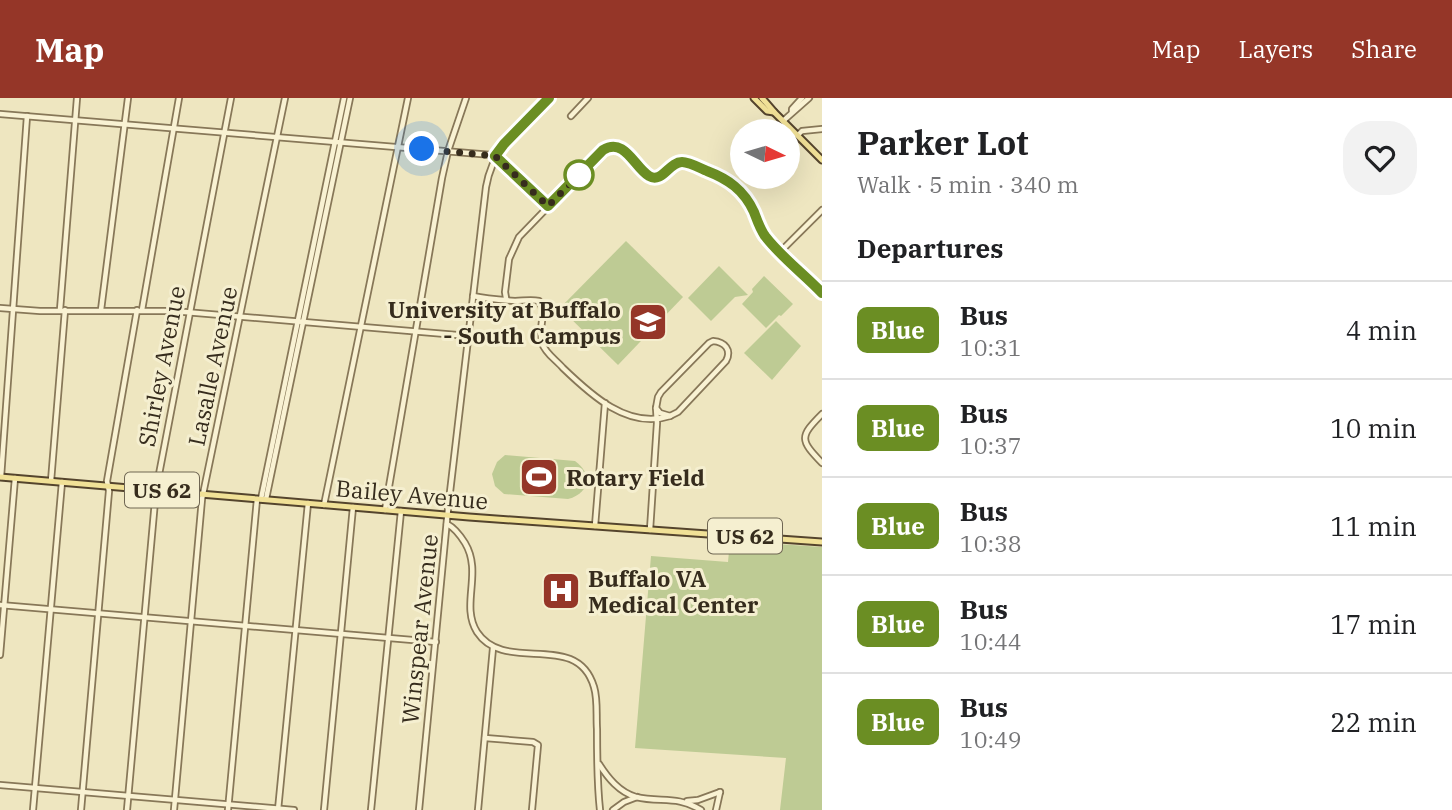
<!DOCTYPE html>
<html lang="en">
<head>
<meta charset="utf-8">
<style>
	body { margin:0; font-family:"IBM Plex Serif",serif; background:#f2f2f2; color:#202124; height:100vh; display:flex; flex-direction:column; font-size:26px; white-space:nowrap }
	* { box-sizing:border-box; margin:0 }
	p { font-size:23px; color:#757577 }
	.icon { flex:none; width:38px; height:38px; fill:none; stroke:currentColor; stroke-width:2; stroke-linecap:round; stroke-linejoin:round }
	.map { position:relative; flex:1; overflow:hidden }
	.drawer { display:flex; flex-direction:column; background:#fff; width:630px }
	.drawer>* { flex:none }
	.badge { padding:0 14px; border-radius:10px; font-size:24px; line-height:46px }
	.needle { width:46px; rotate:95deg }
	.tools { position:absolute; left:730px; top:21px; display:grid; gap:14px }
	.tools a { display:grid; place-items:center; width:70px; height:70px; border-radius:50%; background:#fff; box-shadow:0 7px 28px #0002; font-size:35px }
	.you { position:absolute; width:35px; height:35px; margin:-18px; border:5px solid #fff; border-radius:50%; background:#1a73e8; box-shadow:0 0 0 10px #1a73e833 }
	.map>.badge { position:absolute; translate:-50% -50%; box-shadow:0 0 0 4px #fff }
	h2 { padding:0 35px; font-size:26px; line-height:63px }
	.round { display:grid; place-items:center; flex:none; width:74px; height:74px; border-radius:28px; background:#f2f2f2 }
	.overview { display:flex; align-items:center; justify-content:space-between; height:119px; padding:0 35px }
	h1 { font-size:33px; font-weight:800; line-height:52px }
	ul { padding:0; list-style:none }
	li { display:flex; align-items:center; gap:21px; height:98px; padding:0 35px; border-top:2px solid #e0e0e0 }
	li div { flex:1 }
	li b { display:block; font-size:26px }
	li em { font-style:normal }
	li .badge { min-width:77px; font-weight:700; text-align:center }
	header { display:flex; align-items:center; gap:42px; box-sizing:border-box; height:98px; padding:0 35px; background:#953628; color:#fff }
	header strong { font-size:33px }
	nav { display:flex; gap:38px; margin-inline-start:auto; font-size:24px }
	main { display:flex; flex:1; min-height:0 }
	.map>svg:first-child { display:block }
	.green { fill:#becb94 }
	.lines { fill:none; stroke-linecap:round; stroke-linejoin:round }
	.minor-casing { stroke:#877758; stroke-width:8 }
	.major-casing { stroke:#54442d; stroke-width:9 }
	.minor { stroke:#f9f2d3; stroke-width:4.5 }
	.major { stroke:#f1e197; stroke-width:5 }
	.line-casing { stroke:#fff; stroke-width:16 }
	.line { stroke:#6b8e23; stroke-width:10 }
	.walk { stroke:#362c1d; stroke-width:7; stroke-dasharray:0 12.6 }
	.stop-dot { fill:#fff; stroke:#6b8e23; stroke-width:3.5 }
	.labels { text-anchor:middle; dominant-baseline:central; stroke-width:6; stroke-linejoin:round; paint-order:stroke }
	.shield { fill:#f5efd0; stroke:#6f6653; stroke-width:2 }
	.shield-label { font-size:21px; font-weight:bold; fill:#362c1d }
	.poi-label { font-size:23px; font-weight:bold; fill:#362c1d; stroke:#f5efd0; text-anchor:start }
	.street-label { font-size:23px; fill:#362c1d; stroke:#f5efd0 }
</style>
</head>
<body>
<header>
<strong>Map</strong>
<nav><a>Map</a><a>Layers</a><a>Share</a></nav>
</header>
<main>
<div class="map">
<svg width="822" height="712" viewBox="0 0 822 712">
	<rect width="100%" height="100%" fill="#eee6c0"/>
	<g class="green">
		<polygon points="626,143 683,199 618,267 560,210"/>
		<polygon points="719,168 748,197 735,199 711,223 688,200"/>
		<polygon points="764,178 793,206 781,218 779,217 766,230 742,206 753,194 752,191"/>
		<polygon points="776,223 801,248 772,282 744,255"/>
		<path d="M505,357L575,363C593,376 590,395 568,401L504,396L495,388L492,376L497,364Z"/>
		<polygon points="730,443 822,449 822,712 780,712 786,660 635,650 651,458 728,464"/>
	</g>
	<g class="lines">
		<g class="minor-casing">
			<g id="minor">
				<polyline points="792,14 792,11 802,0"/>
				<polyline points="0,16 492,57 508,69 548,108"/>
				<polyline points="571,18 588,0"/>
				<polyline points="783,23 809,0"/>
				<polyline points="798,37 802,33 822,31"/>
				<polyline points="781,153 822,112"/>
				<path d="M473,198C487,201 501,202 515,203C523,203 531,201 539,203C548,215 537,231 542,245C545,255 556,262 563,270C590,296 628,332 670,318"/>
				<path d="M506,200L505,194L509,161L519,139L603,52L613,48L622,51L651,79C665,80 668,66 680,64C686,63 695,68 701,70C723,79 742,88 752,110C757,121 760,131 767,140L822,195"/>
				<polyline points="0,210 40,213 173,213 469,238"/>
				<polyline points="60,212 77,0"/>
				<polyline points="101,212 128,0"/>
				<polyline points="142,212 179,0"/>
				<path d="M713,243C725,244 732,252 726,263L678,314L670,318L660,315L656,310L658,299L661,294L709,245Z"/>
				<path d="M822,316C799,339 800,342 822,365"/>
				<polyline points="1,379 27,18"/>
				<polyline points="51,383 65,212"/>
				<polyline points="261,401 344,0"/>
				<polyline points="266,401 350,0"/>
				<polyline points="324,407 408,0"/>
				<polyline points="385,412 442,80 448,53 466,0"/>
				<path d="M447,426C455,430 460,437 465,445C483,475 460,507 477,534C505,577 577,531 594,589C598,602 596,617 597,631C597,658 597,685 600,712"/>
				<polyline points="595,428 605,305"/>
				<polyline points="650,432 657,325 656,310"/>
				<polyline points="0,507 436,544"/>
				<polyline points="0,557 15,380"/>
				<polyline points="485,640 533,644 538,647 532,712"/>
				<path d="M599,666C608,680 619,694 636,699C661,705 676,697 701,712"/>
				<polyline points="0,687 294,712"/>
				<polyline points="687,703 698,702 720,694"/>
				<polyline points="33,712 62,384"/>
				<polyline points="81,712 109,393 107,383 137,212"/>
				<polyline points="127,712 156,392 231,0"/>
				<polyline points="174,712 202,401 285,0"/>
				<polyline points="228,712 257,401"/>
				<polyline points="278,712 308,405"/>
				<polyline points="324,712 353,409"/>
				<polyline points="371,712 401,413"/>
				<path d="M419,712L448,411L486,89C493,48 521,28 549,0"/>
				<polyline points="478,712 493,550"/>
				<polyline points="613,712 624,704 637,699"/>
				<polyline points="716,712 720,694"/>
			</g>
		</g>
		<g class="major-casing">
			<g id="major">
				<polyline points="754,0 767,13 774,14"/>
				<polyline points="762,0 774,14 822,62"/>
				<polyline points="0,379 469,419 822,444"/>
			</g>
		</g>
		<use href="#minor" class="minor"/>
		<use href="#major" class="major"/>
	</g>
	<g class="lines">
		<g class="line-casing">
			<path id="line" d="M549,0L504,46L495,58L548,108L603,52C625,39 634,69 649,78C662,86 669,64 682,64C689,64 700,70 707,73C728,81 744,92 754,114C757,122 760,131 765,138C781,159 804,176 822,195"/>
		</g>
		<use href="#line" class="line"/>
		<polyline class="walk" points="422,51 495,58 548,108 579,77"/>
	</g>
	<defs>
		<g id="university-square" transform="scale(2.0125)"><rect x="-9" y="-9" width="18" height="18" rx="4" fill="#953628" stroke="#f5efd0"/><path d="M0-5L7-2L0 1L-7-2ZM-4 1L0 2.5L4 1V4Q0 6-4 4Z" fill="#fff"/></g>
		<g id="stadium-square" transform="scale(2.0125)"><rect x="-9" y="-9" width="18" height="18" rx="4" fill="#953628" stroke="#f5efd0"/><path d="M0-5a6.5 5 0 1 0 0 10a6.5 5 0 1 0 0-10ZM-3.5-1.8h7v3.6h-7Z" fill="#fff"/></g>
		<g id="hospital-square" transform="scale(2.0125)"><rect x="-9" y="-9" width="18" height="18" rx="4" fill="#953628" stroke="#f5efd0"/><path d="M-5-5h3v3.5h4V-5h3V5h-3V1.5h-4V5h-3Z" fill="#fff"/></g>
	</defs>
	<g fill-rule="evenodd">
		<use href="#university-square" x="648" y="224"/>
		<use href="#stadium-square" x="539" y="379"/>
		<use href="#hospital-square" x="561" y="493"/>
	</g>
	<circle class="stop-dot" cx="579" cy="77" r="14"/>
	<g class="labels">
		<g class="shield">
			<rect x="125" y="374.5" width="74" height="35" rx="5"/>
			<rect x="708" y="420.5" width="74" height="35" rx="5"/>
		</g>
		<g class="shield-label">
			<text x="162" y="392">US 62</text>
			<text x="745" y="438">US 62</text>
		</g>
		<g class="poi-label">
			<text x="621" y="211" text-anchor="end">University at Buffalo<tspan x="621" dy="26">- South Campus</tspan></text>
			<text x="566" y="379">Rotary Field</text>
			<text x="588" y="480">Buffalo VA<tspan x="588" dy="26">Medical Center</tspan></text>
		</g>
		<g class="street-label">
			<text transform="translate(161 268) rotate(-79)">Shirley Avenue</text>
			<text transform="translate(212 268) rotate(-78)">Lasalle Avenue</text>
			<text transform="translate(412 396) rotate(5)">Bailey Avenue</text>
			<text transform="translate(419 531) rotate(-84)">Winspear Avenue</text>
		</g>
	</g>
</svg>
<div class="tools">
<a><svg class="needle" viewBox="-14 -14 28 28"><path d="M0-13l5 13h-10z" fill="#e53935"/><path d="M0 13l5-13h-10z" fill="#757577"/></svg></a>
</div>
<div class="you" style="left:422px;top:51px"></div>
</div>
<section class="drawer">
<div class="overview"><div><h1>Parker Lot</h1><p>Walk · 5 min · 340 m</p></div><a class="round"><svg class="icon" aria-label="heart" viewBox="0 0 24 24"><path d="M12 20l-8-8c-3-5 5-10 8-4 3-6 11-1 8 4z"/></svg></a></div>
<h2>Departures</h2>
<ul>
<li><span class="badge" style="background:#6b8e23;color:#fff">Blue</span><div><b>Bus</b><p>10:31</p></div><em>4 min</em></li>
<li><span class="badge" style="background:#6b8e23;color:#fff">Blue</span><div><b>Bus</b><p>10:37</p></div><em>10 min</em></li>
<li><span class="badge" style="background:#6b8e23;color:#fff">Blue</span><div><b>Bus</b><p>10:38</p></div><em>11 min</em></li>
<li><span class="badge" style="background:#6b8e23;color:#fff">Blue</span><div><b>Bus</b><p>10:44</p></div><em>17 min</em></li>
<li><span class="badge" style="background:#6b8e23;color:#fff">Blue</span><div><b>Bus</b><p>10:49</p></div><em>22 min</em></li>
</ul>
</section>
</main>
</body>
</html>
